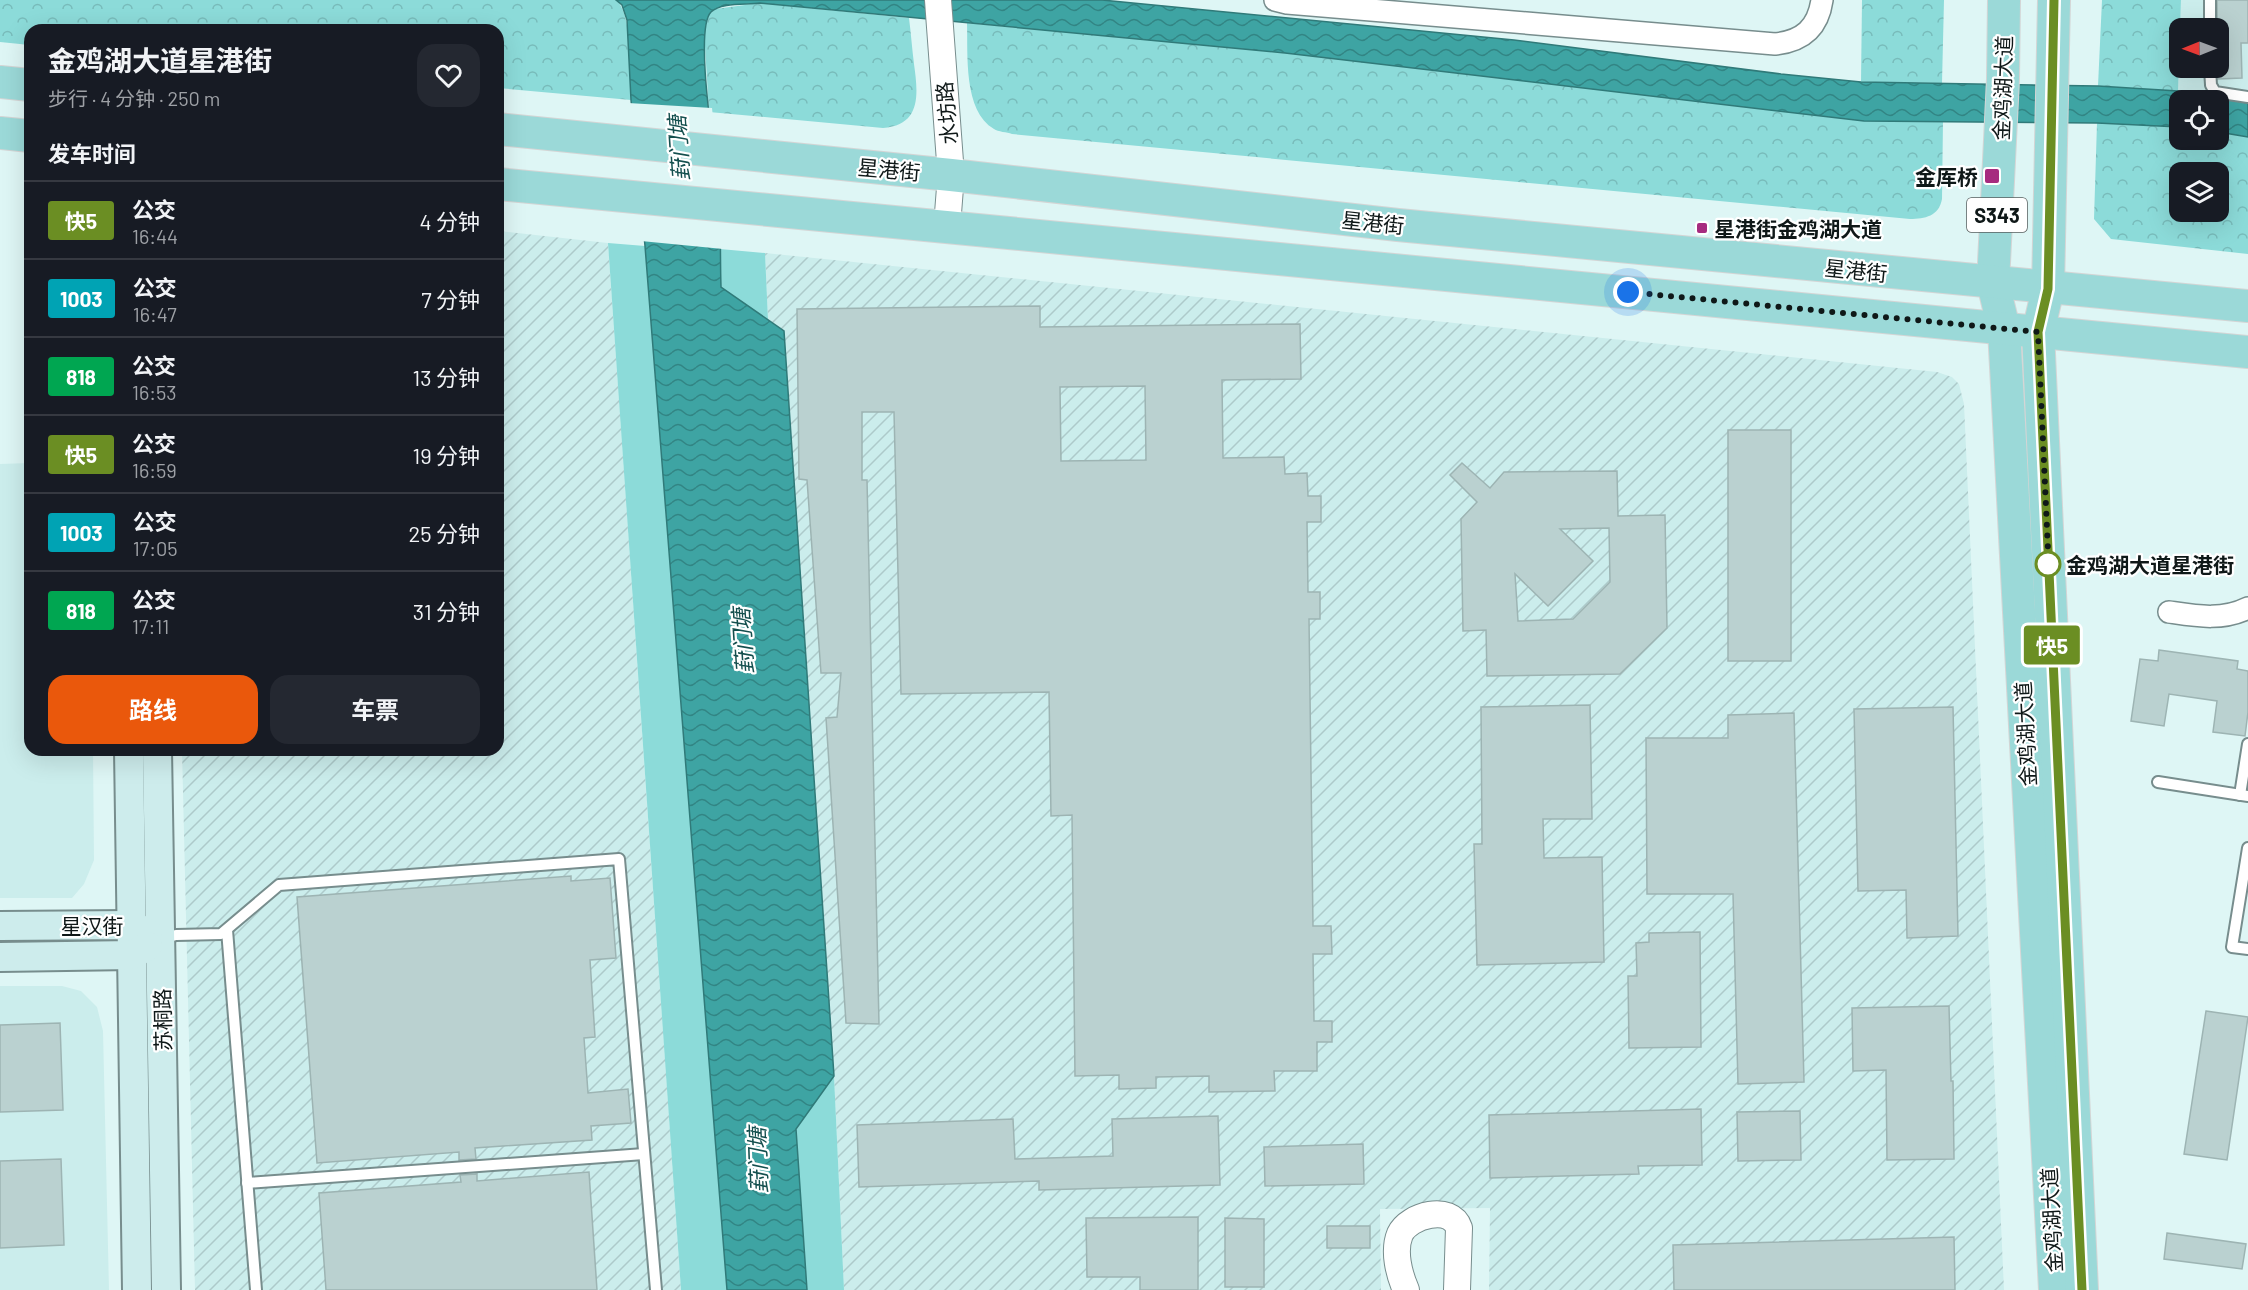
<!DOCTYPE html>
<html lang="zh">
<head>
<meta charset="utf-8">
<style>
	body { margin:0; font-family:Barlow,"Noto Sans SC",sans-serif; background:#242831; color:#f1f3f6; height:100vh; display:flex; flex-direction:column; font-size:22px; white-space:nowrap }
	* { box-sizing:border-box; margin:0 }
	p { font-size:20px; color:#9ea1a6 }
	.icon { flex:none; width:33px; height:33px; fill:none; stroke:currentColor; stroke-width:2; stroke-linecap:round; stroke-linejoin:round }
	.map { position:relative; flex:1; overflow:hidden }
	.panel { position:absolute; left:24px; top:24px; width:480px; height:732px; display:flex; flex-direction:column; background:#171b24; border-radius:18px; box-shadow:0 6px 24px #0002 }
	.panel>* { flex:none }
	.badge { padding:0 12px; border-radius:4px; font-size:21px; line-height:39px }
	.needle { width:39px; rotate:269deg }
	.controls { position:absolute; left:2169px; top:18px; display:grid; gap:12px }
	.controls a { display:grid; place-items:center; width:60px; height:60px; border-radius:12px; background:#171b24; box-shadow:0 6px 24px #0002; font-size:30px }
	.you { position:absolute; width:30px; height:30px; margin:-15px; border:4px solid #fff; border-radius:50%; background:#1a73e8; box-shadow:0 0 0 9px #1a73e833 }
	.map>.badge { position:absolute; translate:-50% -50%; box-shadow:0 0 0 3px #fff }
	h2 { padding:0 24px; font-size:22px; line-height:54px }
	.round { display:grid; place-items:center; flex:none; width:63px; height:63px; border-radius:18px; background:#242831 }
	.summary { display:flex; align-items:center; justify-content:space-between; height:102px; padding:0 24px }
	h1 { font-size:28px; font-weight:700; line-height:45px }
	.button { display:flex; gap:12px; margin-top:auto; padding:12px 24px }
	.button a { flex:1; height:69px; border-radius:18px; background:#ea580c; color:#fff; font-size:24px; font-weight:700; line-height:69px; text-align:center }
	.button a+a { background:#242831; color:#f1f3f6 }
	ul { padding:0; list-style:none }
	li { display:flex; align-items:center; gap:18px; height:78px; padding:0 24px; border-top:2px solid #363941 }
	li div { flex:1 }
	li b { display:block; font-size:22px }
	li em { font-style:normal }
	li .badge { min-width:66px; font-weight:700; text-align:center }
	.map>svg:first-child { display:block }
	.built { fill:#cbedec }
	.industrial { fill:url(#industrial-furrows) }
	.grass { fill:#8cdbd9 }
	.park { fill:url(#park-crowns); fill-rule:evenodd }
	.water { fill:url(#water-waves); stroke:#307a79; stroke-width:1.5 }
	.pier { fill:#def6f5 }
	.building { fill:#bad1d0; stroke:#9db4b3; stroke-width:1.5; fill-rule:evenodd }
	.lines { fill:none; stroke-linecap:round; stroke-linejoin:round }
	.service-casing { stroke:#778d8d; stroke-width:14 }
	.minor-casing { stroke:#778d8d; stroke-width:24 }
	.tertiary-casing { stroke:#778d8d; stroke-width:28 }
	.secondary-casing { stroke:#778d8d; stroke-width:32 }
	.primary-casing { stroke:#d4d5d5; stroke-width:34 }
	.service { stroke:#fff; stroke-width:10 }
	.minor { stroke:#fff; stroke-width:21 }
	.tertiary { stroke:#fff; stroke-width:26 }
	.secondary { stroke:#cdecec; stroke-width:28 }
	.primary { stroke:#9bd9d8; stroke-width:32 }
	.line-casing { stroke:#fff; stroke-width:14 }
	.line { stroke:#6b8e23; stroke-width:9 }
	.walk { stroke:#0f1818; stroke-width:6; stroke-dasharray:0 10.8 }
	.poi-dot { fill:#a62b7f; stroke:#fff; stroke-width:2 }
	.stop-dot { fill:#fff; stroke:#6b8e23; stroke-width:3 }
	.labels { text-anchor:middle; dominant-baseline:central; stroke-width:4.5; stroke-linejoin:round; paint-order:stroke }
	.shield { fill:#fff; stroke:#575d5d; stroke-width:1.5 }
	.shield-label { font-size:20px; font-weight:bold; fill:#0f1818 }
	.street-label { font-size:21px; fill:#0f1818; stroke:#fff }
	.poi-label { font-size:21px; font-weight:bold; fill:#0f1818; stroke:#fff; text-anchor:end }
	.stop-label { font-size:21px; font-weight:bold; fill:#0f1818; stroke:#fff; text-anchor:start }
	.water-label { font-size:22px; font-style:italic; fill:#144f4e; stroke:#fff }
</style>
</head>
<body>
<div class="map">
<svg width="2248" height="1290" viewBox="0 0 2248 1290">
	<defs>
		<pattern id="industrial-furrows" width="10" height="10" patternUnits="userSpaceOnUse" patternTransform="scale(1.5)"><rect width="10" height="10" fill="#cbedec"/><path d="M-1 1l2-2M0 10L10 0M9 11l2-2" fill="none" stroke="#adcaca"/></pattern>
		<pattern id="park-crowns" width="20" height="18" patternUnits="userSpaceOnUse" patternTransform="scale(1.5)"><rect width="20" height="18" fill="#8cdbd9"/><path d="M2 6a3 3 0 1 1 6 0M12 15a3 3 0 1 1 6 0" fill="none" stroke="#78bbba"/></pattern>
		<pattern id="water-waves" width="16" height="10" patternUnits="userSpaceOnUse" patternTransform="scale(1.5)"><rect width="16" height="10" fill="#3ea4a3"/><path d="M0 5q4-4 8 0t8 0" fill="none" stroke="#328584"/></pattern>
	</defs>
	<rect width="100%" height="100%" fill="#def6f5"/>
	<g class="built">
		<polygon points="2181,0 2248,0 2248,103 2178,91 2179,53 2180,68 2218,68 2218,28 2180,28"/>
		<polygon points="30,463 30,750 93,750 94,860 84,884 72,898 0,898 0,464"/>
		<polygon points="0,986 62,986 81,991 97,1007 103,1031 109,1290 0,1290"/>
	</g>
	<g class="industrial">
		<polygon points="498,231 608,243 681,1290 195,1290 182,750 498,750"/>
		<polygon points="765,253 1937,372 1952,377 1959,384 1964,404 2004,1290 1489,1290 1490,1208 1380,1209 1381,1290 844,1290 834,1076 784,332 768,320"/>
	</g>
	<g class="grass">
		<polygon points="608,243 645,246 727,1290 681,1290"/>
		<polygon points="720,249 765,253 768,320 721,287"/>
		<polygon points="834,1076 844,1290 807,1290 796,1129"/>
	</g>
	<g class="park">
		<path d="M0,0H616C633,13 630,78 631,100L498,88V30H30V45L0,42Z"/>
		<polygon points="1862,0 1944,0 1942,83 1861,82"/>
		<polygon points="2102,0 2181,0 2178,91 2098,86"/>
		<path d="M760,3L909,18C911,33 912,49 914,64C918,93 922,125 883,128L709,112L704,30L708,15L715,9Z"/>
		<path d="M967,23L1285,53L1864,121L1943,120L1942,199C1939,216 1925,219 1910,219L1012,134C1007,132 998,132 994,129C963,111 968,54 967,23Z"/>
		<path d="M2097,123L2179,127L2180,140H2218L2219,132L2248,137V254L2111,239L2094,219ZM2180,172H2218V212H2180Z"/>
	</g>
	<path class="water" d="M616,0H1102L1514,40L1781,74L1861,82L2098,86L2178,91L2248,103V137L2219,132L2218,100H2180L2179,127L2097,123L1864,121L1285,53L760,3C747,5 721,2 711,12C693,30 717,168 719,199C721,228 720,257 721,287L784,331L834,1076L796,1129L807,1290H727L645,246L631,100L627,20L622,5Z"/>
	<polygon class="pier" points="628,103 712,108 722,200 723,249 641,241"/>
	<g class="building">
		<polygon points="2217,0 2248,0 2248,43 2241,43 2242,78 2218,79"/>
		<path d="M1040,306V327L1300,324L1301,379L1222,380L1223,458L1284,457L1285,474L1307,473L1308,496H1321V522H1307L1308,592H1320V619H1309L1313,926H1331L1332,954H1313L1314,1021H1332V1042H1317V1071H1274L1275,1091L1209,1092V1076L1156,1077V1088L1119,1089V1075L1075,1076L1072,815L1051,816L1049,692L901,694L894,412H862V480H867L879,1024L846,1023L826,718L837,717L841,673H821L807,480L799,479L797,309ZM1145,386L1146,460L1061,461L1060,387Z"/>
		<rect x="1728" y="430" width="63" height="231"/>
		<path d="M1462,463L1490,488L1504,472L1617,471L1618,516L1665,515L1667,628L1620,674L1487,676L1486,630L1463,631L1461,519L1477,502L1450,475ZM1609,528L1610,582L1573,619L1518,621L1515,574L1548,606L1593,561L1560,529Z"/>
		<polygon points="2159,650 2238,661 2237,669 2248,671 2248,712 2245,736 2213,732 2217,701 2169,694 2164,726 2131,721 2140,659 2158,661"/>
		<polygon points="1590,705 1592,819 1543,819 1544,858 1602,857 1604,962 1477,965 1474,844 1482,844 1481,707"/>
		<polygon points="1953,707 1958,936 1907,938 1906,890 1858,891 1854,709"/>
		<polygon points="1794,713 1804,1082 1738,1084 1733,894 1647,894 1646,738 1728,738 1728,715"/>
		<polygon points="571,876 571,881 610,878 616,958 590,960 595,1037 584,1038 588,1093 628,1089 631,1123 591,1126 592,1140 475,1148 476,1159 459,1160 459,1152 317,1163 297,897"/>
		<polygon points="1700,932 1701,1047 1629,1048 1628,976 1637,976 1636,943 1649,942 1649,933"/>
		<polygon points="1949,1006 1951,1081 1953,1081 1954,1159 1887,1160 1886,1070 1853,1071 1852,1008"/>
		<polygon points="2206,1011 2248,1017 2227,1160 2184,1154"/>
		<polygon points="60,1023 63,1110 0,1112 0,1025"/>
		<polygon points="1701,1109 1702,1165 1638,1166 1639,1174 1490,1178 1489,1115"/>
		<polygon points="1800,1111 1801,1160 1738,1161 1737,1112"/>
		<polygon points="1218,1116 1220,1185 1039,1190 1039,1181 859,1187 857,1125 1013,1119 1015,1159 1113,1156 1112,1119"/>
		<polygon points="1363,1144 1364,1184 1265,1186 1264,1147"/>
		<polygon points="61,1159 64,1245 0,1248 0,1161"/>
		<polygon points="589,1172 597,1290 326,1290 319,1193 461,1182 460,1175 477,1174 477,1181"/>
		<polygon points="1198,1217 1198,1290 1140,1290 1140,1277 1087,1277 1086,1218"/>
		<polygon points="1225,1218 1264,1219 1264,1287 1225,1287"/>
		<rect x="1327" y="1226" width="43" height="22"/>
		<polygon points="2167,1233 2246,1244 2242,1269 2164,1259"/>
		<polygon points="1954,1237 1955,1290 1674,1290 1673,1245"/>
	</g>
	<g class="lines">
		<g class="service-casing">
			<g id="service">
				<polyline points="2210,0 2210,28"/>
				<polyline points="2210,68 2211,85 2215,92 2248,97"/>
				<polyline points="2158,782 2248,796"/>
				<polyline points="2240,795 2248,744"/>
				<polyline points="2248,848 2232,947 2248,949"/>
				<polyline points="227,930 256,1290"/>
				<polyline points="162,939 176,935 221,934 279,885 619,859 656,1290"/>
				<polyline points="247,1183 644,1154"/>
			</g>
		</g>
		<g class="minor-casing">
			<g id="minor">
				<path d="M1275,0L1287,3L1775,44C1803,41 1818,28 1822,0"/>
				<path d="M2169,612C2196,616 2222,621 2248,608"/>
			</g>
		</g>
		<g class="tertiary-casing">
			<g id="tertiary">
				<polyline points="938,0 951,175 947,226"/>
				<path d="M1406,1290C1399,1274 1393,1251 1400,1234C1409,1215 1451,1204 1459,1228L1457,1290"/>
			</g>
		</g>
		<g class="secondary-casing">
			<g id="secondary">
				<polyline points="129,750 137,1290"/>
				<polyline points="157,750 166,1290"/>
				<polyline points="0,926 132,925 148,933"/>
				<polyline points="0,957 132,955 148,946"/>
			</g>
		</g>
		<g class="primary-casing">
			<g id="primary">
				<polyline points="2004,0 2003,79 1993,283 2004,329 2055,1290"/>
				<polyline points="2054,0 2048,289 2038,332 2082,1290"/>
				<polyline points="0,82 30,85"/>
				<polyline points="498,129 951,175 1398,225 2248,306"/>
				<polyline points="0,133 30,136"/>
				<polyline points="498,184 2248,352"/>
			</g>
		</g>
		<use href="#service" class="service"/>
		<use href="#minor" class="minor"/>
		<use href="#tertiary" class="tertiary"/>
		<use href="#secondary" class="secondary"/>
		<use href="#primary" class="primary"/>
	</g>
	<g class="lines">
		<g class="line-casing">
			<polyline id="line" points="2054,0 2048,289 2038,332 2082,1290"/>
		</g>
		<use href="#line" class="line"/>
		<polyline class="walk" points="1628,292 2038,332 2049,572 2048,564"/>
	</g>
	<g class="poi-dot">
		<rect x="1984" y="168" width="16" height="16" rx="3"/>
		<rect x="1696" y="222" width="12" height="12" rx="3"/>
	</g>
	<circle class="stop-dot" cx="2048" cy="564" r="12"/>
	<g class="labels">
		<rect class="shield" x="1967" y="198" width="60" height="34" rx="4.5"/>
		<g class="shield-label">
			<text x="1997" y="215">S343</text>
		</g>
		<g class="street-label">
			<text transform="translate(2002 88) rotate(-88)">金鸡湖大道</text>
			<text transform="translate(946 113) rotate(-95)">水坊路</text>
			<text transform="translate(889 169) rotate(5)">星港街</text>
			<text transform="translate(1373 222) rotate(6)">星港街</text>
			<text transform="translate(1856 270) rotate(6)">星港街</text>
			<text transform="translate(2025 734) rotate(-93)">金鸡湖大道</text>
			<text x="92" y="925">星汉街</text>
			<text transform="translate(162 1020) rotate(-91)">苏桐路</text>
			<text transform="translate(2051 1220) rotate(-93)">金鸡湖大道</text>
		</g>
		<g class="poi-label">
			<text x="1978" y="176">金厍桥</text>
			<text x="1714" y="228" text-anchor="start">星港街金鸡湖大道</text>
		</g>
		<g class="stop-label">
			<text x="2066" y="564">金鸡湖大道星港街</text>
		</g>
		<g class="water-label">
			<text transform="translate(678 148) rotate(-94)">葑门塘</text>
			<text transform="translate(742 641) rotate(-94)">葑门塘</text>
			<text transform="translate(757 1160) rotate(-92)">葑门塘</text>
		</g>
	</g>
</svg>
<div class="controls">
<a><svg class="needle" viewBox="-14 -14 28 28"><path d="M0-13l5 13h-10z" fill="#e53935"/><path d="M0 13l5-13h-10z" fill="#9ea1a6"/></svg></a>
<a><svg class="icon" aria-label="locate" viewBox="0 0 24 24"><circle cx="12" cy="12" r="6"/><path d="M12 2v4M12 18v4M2 12h4M18 12h4"/></svg></a>
<a><svg class="icon" aria-label="layers" viewBox="0 0 24 24"><path d="M12 4l9 5-9 5-9-5zM3 14l9 5 9-5"/></svg></a>
</div>
<div class="you" style="left:1628px;top:292px"></div>
<b class="badge" style="left:2052px;top:645px;background:#6b8e23;color:#fff">快5</b>
<section class="panel">
<div class="summary"><div><h1>金鸡湖大道星港街</h1><p>步行 · 4 分钟 · 250 m</p></div><a class="round"><svg class="icon" aria-label="heart" viewBox="0 0 24 24"><path d="M12 20l-8-8c-3-5 5-10 8-4 3-6 11-1 8 4z"/></svg></a></div>
<h2>发车时间</h2>
<ul>
<li><span class="badge" style="background:#6b8e23;color:#fff">快5</span><div><b>公交</b><p>16:44</p></div><em>4 分钟</em></li>
<li><span class="badge" style="background:#00a3b4;color:#fff">1003</span><div><b>公交</b><p>16:47</p></div><em>7 分钟</em></li>
<li><span class="badge" style="background:#00a651;color:#fff">818</span><div><b>公交</b><p>16:53</p></div><em>13 分钟</em></li>
<li><span class="badge" style="background:#6b8e23;color:#fff">快5</span><div><b>公交</b><p>16:59</p></div><em>19 分钟</em></li>
<li><span class="badge" style="background:#00a3b4;color:#fff">1003</span><div><b>公交</b><p>17:05</p></div><em>25 分钟</em></li>
<li><span class="badge" style="background:#00a651;color:#fff">818</span><div><b>公交</b><p>17:11</p></div><em>31 分钟</em></li>
</ul>
<div class="button"><a>路线</a><a>车票</a></div>
</section>
</div>
</body>
</html>
